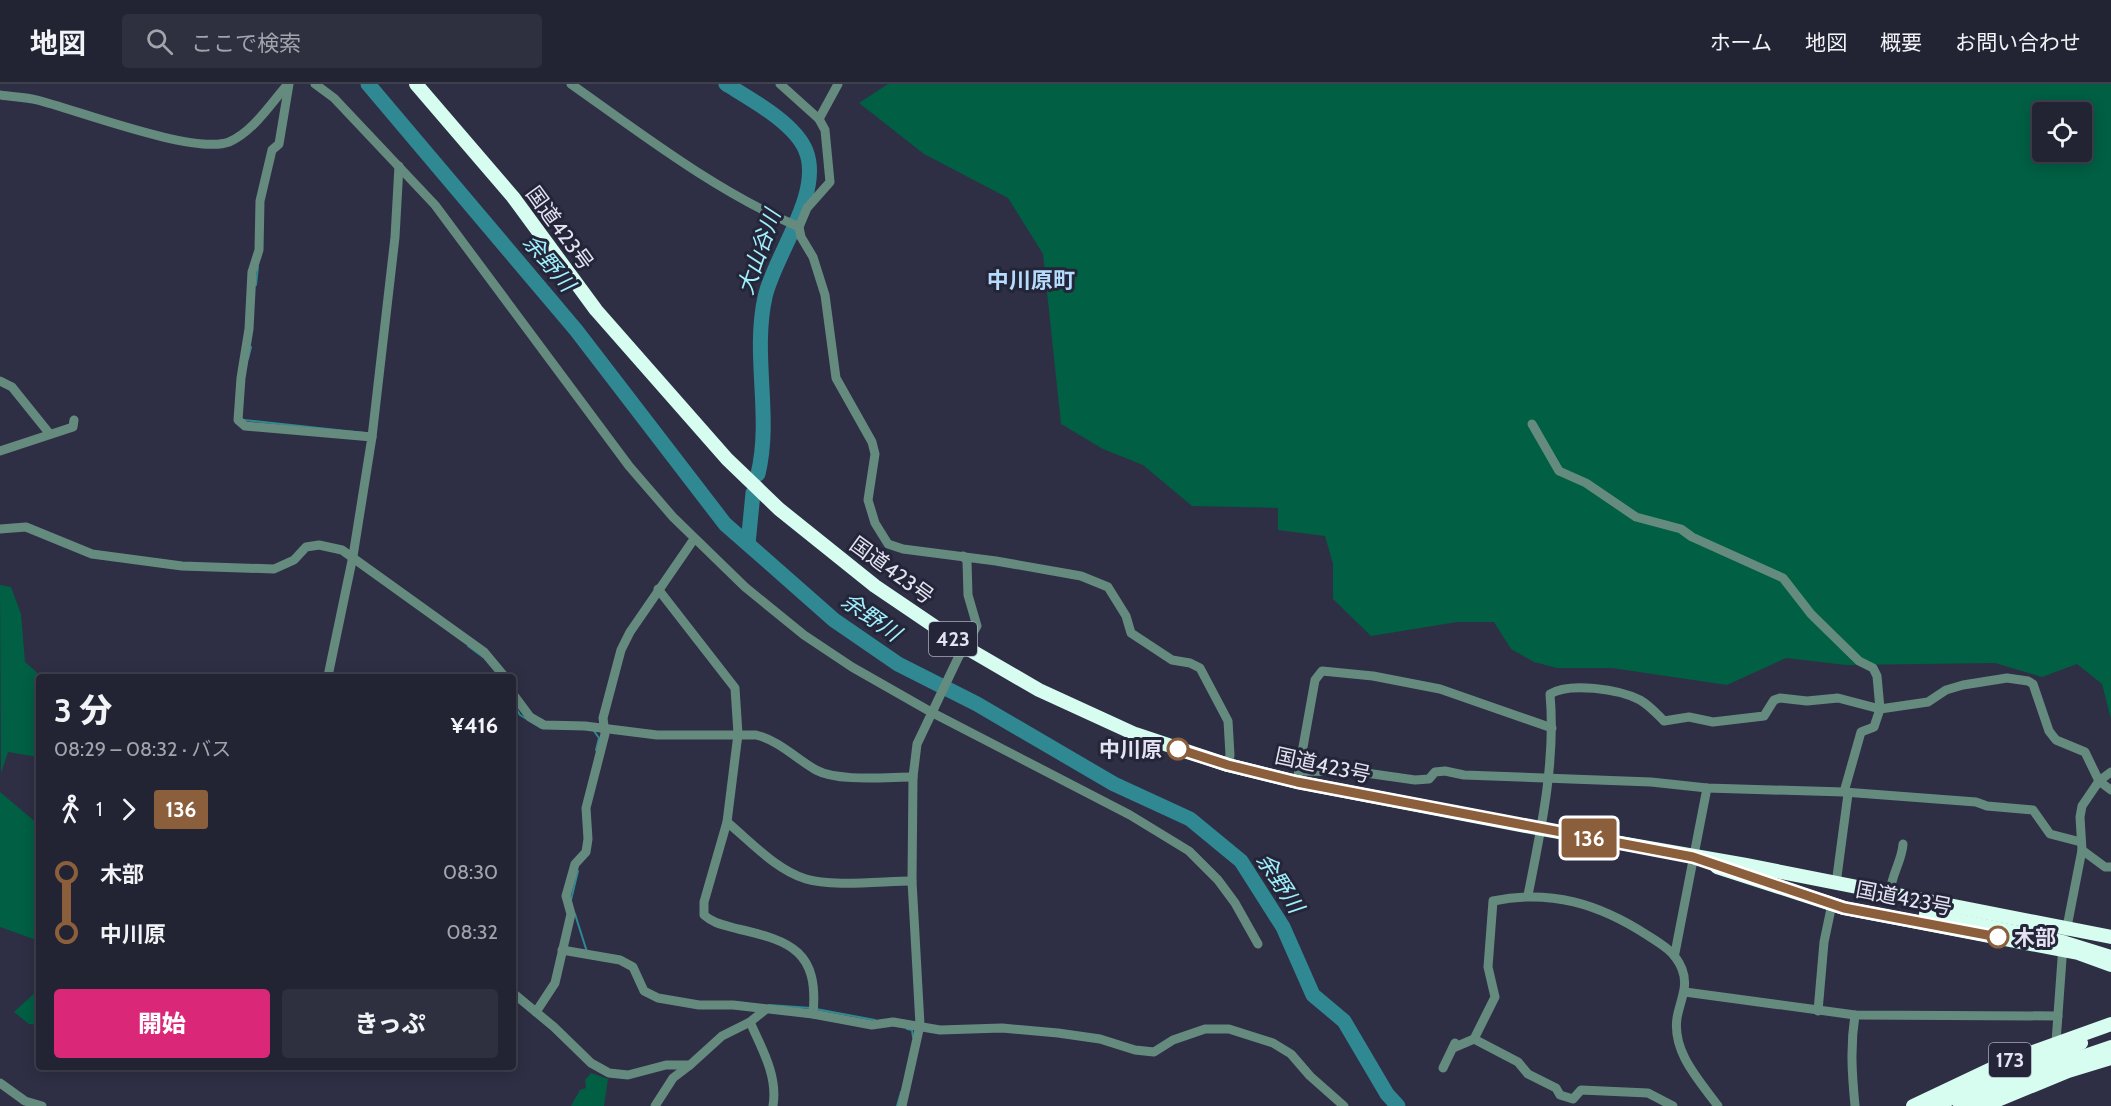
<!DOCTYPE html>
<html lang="ja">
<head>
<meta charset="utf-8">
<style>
	body { margin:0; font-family:Cabin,"Noto Sans JP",sans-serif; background:#2e2f3f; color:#f1f3f6; height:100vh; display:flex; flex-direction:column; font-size:22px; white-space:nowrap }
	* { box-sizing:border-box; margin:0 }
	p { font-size:20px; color:#a2a4ac }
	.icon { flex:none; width:33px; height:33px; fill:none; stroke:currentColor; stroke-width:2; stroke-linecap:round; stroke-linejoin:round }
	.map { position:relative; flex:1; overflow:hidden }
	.sheet { position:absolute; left:36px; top:590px; width:480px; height:396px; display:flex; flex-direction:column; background:#222333; border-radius:6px; box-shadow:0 3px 15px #0003,0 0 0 2px #3f404e }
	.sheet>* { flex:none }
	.badge { padding:0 12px; border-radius:4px; font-size:21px; line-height:39px }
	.controls { position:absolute; left:2032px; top:18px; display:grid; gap:12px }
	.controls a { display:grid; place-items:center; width:60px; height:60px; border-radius:6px; background:#222333; box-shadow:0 3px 15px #0003,0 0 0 2px #3f404e; font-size:30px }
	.map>.badge { position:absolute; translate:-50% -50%; box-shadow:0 0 0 3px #fff }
	.legs { display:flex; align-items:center; gap:9px; height:66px; padding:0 18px; font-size:20px }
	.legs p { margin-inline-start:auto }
	.summary { display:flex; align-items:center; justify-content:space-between; height:102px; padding:0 18px }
	h1 { font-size:33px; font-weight:800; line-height:45px }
	.action { display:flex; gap:12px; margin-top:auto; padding:12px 18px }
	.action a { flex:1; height:69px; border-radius:6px; background:#db2777; color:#fff; font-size:24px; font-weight:800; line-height:69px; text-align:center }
	.action a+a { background:#2e2f3f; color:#f1f3f6 }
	ul { padding:0 18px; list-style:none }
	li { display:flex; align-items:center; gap:21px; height:60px; font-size:22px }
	li i { display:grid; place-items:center; width:9px; height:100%; margin:0 8px; background:currentColor }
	li i::after { content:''; width:15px; height:15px; margin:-8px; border:4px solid; border-radius:50%; background:#222333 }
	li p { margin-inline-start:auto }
	li:first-child i { background:linear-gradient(#0000 50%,currentColor 0) }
	li:last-child i { background:linear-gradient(currentColor 50%,#0000 0) }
	header { display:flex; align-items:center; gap:36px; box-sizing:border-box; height:84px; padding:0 30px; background:#222333; border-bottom:2px solid #3f404e }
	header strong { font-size:28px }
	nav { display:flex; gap:33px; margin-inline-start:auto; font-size:21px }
	.search { width:420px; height:54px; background:#2e2f3f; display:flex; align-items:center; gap:15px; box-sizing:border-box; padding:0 21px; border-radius:6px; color:#a2a4ac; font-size:22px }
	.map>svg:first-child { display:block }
	.green { fill:#015f43; fill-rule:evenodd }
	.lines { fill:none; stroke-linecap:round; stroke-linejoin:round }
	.stream { stroke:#308893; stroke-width:2 }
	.river { stroke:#308893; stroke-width:15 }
	.minor { stroke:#658b7f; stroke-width:9 }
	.highway { stroke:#d7fdf0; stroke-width:14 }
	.highway-bridge { stroke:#d7fdf0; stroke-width:14 }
	.line-1-casing { stroke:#fff; stroke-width:14 }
	.line-1 { stroke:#8b5e3c; stroke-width:9 }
	.stop-1-dot { fill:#fff; stroke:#8b5e3c; stroke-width:3 }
	.labels { text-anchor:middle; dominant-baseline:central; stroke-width:6; stroke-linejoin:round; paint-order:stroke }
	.shield { fill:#252539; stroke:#aaaaba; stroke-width:1.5 }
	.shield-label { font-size:20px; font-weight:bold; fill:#e3e3f1 }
	.street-label { font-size:21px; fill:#e3e3f1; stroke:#252539 }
	.stop-label { font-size:21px; font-weight:bold; fill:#e3e3f1; stroke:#252539; text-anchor:end }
	.water-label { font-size:22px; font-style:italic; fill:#a0f1fd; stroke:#252539 }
	.neighbourhood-label { font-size:22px; font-weight:bold; fill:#b5dcfc; stroke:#252539 }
</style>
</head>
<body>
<header>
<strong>地図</strong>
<div class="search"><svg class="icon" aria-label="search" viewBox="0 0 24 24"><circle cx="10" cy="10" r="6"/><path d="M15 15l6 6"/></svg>ここで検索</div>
<nav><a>ホーム</a><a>地図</a><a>概要</a><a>お問い合わせ</a></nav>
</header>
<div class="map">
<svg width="2111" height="1022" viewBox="0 0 2111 1022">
	<rect width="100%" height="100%" fill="#2e2f44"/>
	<g class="green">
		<path d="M888,0H2111V635L2102,600L2077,580L2042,593L1995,579L1846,581L1786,574L1727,601L1612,584H1557L1534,578L1511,565L1494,538H1457L1371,552L1333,515V480L1325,452L1278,446V424L1192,422L1143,381L1103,365L1061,340L1043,170L1008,114L924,70L859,19ZM2043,28H2082V68H2043Z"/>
		<polygon points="0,501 11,503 21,530 25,578 41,592 39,673 8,668 1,689"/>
		<polygon points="0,708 39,741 39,857 0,843"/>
		<polygon points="39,905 39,941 29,940 14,928"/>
		<polygon points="591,989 608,995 604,1022 571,1022 580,1006 586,1004 585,996"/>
	</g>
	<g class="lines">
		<g class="stream">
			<polyline points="256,201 258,183"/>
			<polyline points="248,275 251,263"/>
			<polyline points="244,336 365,349"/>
			<polyline points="468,562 483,573"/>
			<polyline points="513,619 520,631 541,644"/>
			<polyline points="594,647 599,654 596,666"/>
			<polyline points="571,816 578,787"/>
			<polyline points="575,830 587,868"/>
			<polyline points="769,921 811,924"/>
			<polyline points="816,925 875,936"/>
			<polyline points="907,945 912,946 913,953"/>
			<polyline points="897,1022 901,1008"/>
		</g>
		<g class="river">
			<polyline points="368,0 576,246 725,440 834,536 898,580 977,620 1114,700 1190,735 1241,777 1283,843 1313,911 1344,937 1387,1010 1398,1022"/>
			<path d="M726,0C750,15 795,39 806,67C823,110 774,172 765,213C752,272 772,332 758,390"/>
			<polyline points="748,460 753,409"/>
		</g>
		<g class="minor">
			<polyline points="289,0 279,60 272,66 260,117 259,166 252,188 249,245 241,294 238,336 245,342 372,353 353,472 328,592"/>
			<polyline points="315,0 334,14 435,121 629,382 673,433 745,503 804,551 852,583 931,628 1130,731 1189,767 1218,796 1235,819 1258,860"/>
			<path d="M571,0C643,51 717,108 799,143"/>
			<polyline points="780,0 819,35"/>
			<polyline points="838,0 819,35 825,46 830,98 807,124 799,143 801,153 813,173 825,211 836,294 872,358 875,370 868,416 875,439 888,460 903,465 996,477 1081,492 1108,503 1126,532 1131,549 1172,576 1190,579 1200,584 1228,637 1230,671 1228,681"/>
			<path d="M0,11C12,13 25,13 37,16C77,26 194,71 229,58C253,48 271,19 288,0"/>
			<polyline points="0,297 12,303 49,349"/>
			<polyline points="1532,340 1559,387 1586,399 1636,433 1681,445 1692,453 1783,494 1811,530 1859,577 1873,584 1877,592 1880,625 1874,643 1861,648 1844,708"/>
			<polyline points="372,353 395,153 399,82"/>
			<polyline points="0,367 73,343 74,336"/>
			<polyline points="0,445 26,443 92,470 182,482 274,485 294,476 306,463 319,461 342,466 484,568 504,592"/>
			<path d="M658,505L735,604L738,650L727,738L704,818V831C714,840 725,841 738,845C792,857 819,868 813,930"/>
			<path d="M513,610L530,633L544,641L585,642L657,651H756C780,657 795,674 816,686C838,698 887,693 913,693"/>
			<polyline points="1299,687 1359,688 1415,696 1429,695 1435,688 1445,687 1464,691 1651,698 1707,704 1844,708 1976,718 1987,722 2033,726 2050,750 2081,758"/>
			<polyline points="2111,688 2099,697 2111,706"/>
			<polyline points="1298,691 1315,596 1322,587 1373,592 1440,605 1552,644"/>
			<path d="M727,738C750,757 776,786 806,795C831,803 884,797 912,797"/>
			<polyline points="2082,766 2105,783 2111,783"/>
			<polyline points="1836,800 1848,710"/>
			<path d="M1890,809C1891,791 1902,777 1903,760"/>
			<path d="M1528,811C1541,746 1556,677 1550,610C1569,598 1619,605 1640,616C1649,621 1657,630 1664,637L1689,633L1713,638L1764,632L1774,616L1780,614L1807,617L1838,614L1880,625L1928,618L1946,606L1963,601L2007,594L2028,597L2033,600L2049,647L2056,656L2085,668L2099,697L2082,722L2080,733L2082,766L2066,848"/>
			<polyline points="562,866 620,876 633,883 644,907 658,914 699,921 733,921 813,930 872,941 893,938 940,946 1002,944 1058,949 1100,955 1135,966 1154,968 1173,956 1205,945 1229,945 1273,959 1291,970 1310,992 1344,1022"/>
			<polyline points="1675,869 1707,704"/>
			<polyline points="1685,908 1855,931 2058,932"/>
			<polyline points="513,909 554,943 591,979 609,989 628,991 666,981 690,981 722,952 750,938 765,926"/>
			<polyline points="1818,927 1824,858 1832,820"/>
			<polyline points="536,928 555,899 571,830 566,812 575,780 586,768 588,755 586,724 605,650 603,634 621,566 630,548 694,455"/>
			<path d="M1855,931C1850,963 1852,990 1855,1022"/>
			<path d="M750,938C762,965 778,992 773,1022"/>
			<polyline points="1474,955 1518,978 1528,990 1556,1004 1560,1011 1573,1015 1581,1006 1648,1009 1673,1022"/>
			<polyline points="2056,958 2063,861"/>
			<path d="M1453,964L1474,955L1495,913L1488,883L1493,817C1551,805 1599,820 1647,851C1663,861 1675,868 1682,885C1689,903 1680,916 1677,934C1672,968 1699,996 1718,1022"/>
			<polyline points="1443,984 1455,959"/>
			<polyline points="0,999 25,1017 42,1022"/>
			<polyline points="655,1022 673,994 690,981"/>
			<polyline points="902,1022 920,941 912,797 913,693 917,660 958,574 977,542 968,511 967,477 963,472"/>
		</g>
		<g class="highway">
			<polyline points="416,0 513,113 596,226 727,375 779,425 875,502 965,563 1039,606 1135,650 1228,681 1297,698 1541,745 1746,781 2111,853"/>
			<polyline points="1717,783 1844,824 2078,869 2111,881"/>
			<polyline points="1913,1022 2008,977 2111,940"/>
			<polyline points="1934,1022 2024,981 2081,959"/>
			<polyline points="1960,1022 2027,992 2111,963"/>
			<polyline points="1983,1022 2068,987 2111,974"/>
		</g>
		<polyline class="highway-bridge" points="1926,830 2059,857 2111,873"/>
	</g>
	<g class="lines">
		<g class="line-1-casing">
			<polyline id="line-1" points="1178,665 1228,681 1297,698 1693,773 1844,824 1998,853"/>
		</g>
		<use href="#line-1" class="line-1"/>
	</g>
	<g class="stop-1-dot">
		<circle cx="1178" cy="665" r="10"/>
		<circle cx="1998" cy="853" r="10"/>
	</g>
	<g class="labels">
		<g class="shield">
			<rect x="929" y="538" width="48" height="34" rx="4.5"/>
			<rect x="1989" y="959" width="42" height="34" rx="4.5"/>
		</g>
		<g class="shield-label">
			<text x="953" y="555">423</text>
			<text x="2010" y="976">173</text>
		</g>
		<g class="street-label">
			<text transform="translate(560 144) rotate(54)">国道423号</text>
			<text transform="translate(892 486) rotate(36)">国道423号</text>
			<text transform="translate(1323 681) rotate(12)">国道423号</text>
			<text transform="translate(1904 814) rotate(11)">国道423号</text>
		</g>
		<g class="stop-label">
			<text x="1162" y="665">中川原</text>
			<text x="2014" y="853" text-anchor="start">木部</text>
		</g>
		<g class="water-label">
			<text transform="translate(759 168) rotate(-71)">大山谷川</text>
			<text transform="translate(549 179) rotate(50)">余野川</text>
			<text transform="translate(871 533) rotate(35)">余野川</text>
			<text transform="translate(1280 799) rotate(57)">余野川</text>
		</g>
		<g class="neighbourhood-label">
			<text x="1031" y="196">中川原町</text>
		</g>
	</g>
</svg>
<div class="controls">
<a><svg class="icon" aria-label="locate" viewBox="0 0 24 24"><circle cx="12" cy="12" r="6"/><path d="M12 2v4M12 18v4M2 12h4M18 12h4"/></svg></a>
</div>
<b class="badge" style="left:1589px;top:754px;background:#8b5e3c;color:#fff">136</b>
<section class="sheet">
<div class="summary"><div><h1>3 分</h1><p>08:29 – 08:32 · バス</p></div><b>¥416</b></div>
<div class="legs"><svg class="icon" aria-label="walk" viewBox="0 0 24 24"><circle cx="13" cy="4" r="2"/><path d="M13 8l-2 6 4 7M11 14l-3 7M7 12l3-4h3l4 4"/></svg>1<svg class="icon" aria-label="forward" viewBox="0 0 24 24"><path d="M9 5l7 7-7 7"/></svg><b class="badge" style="background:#8b5e3c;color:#fff">136</b></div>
<ul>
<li><i style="color:#8b5e3c"></i><b>木部</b><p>08:30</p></li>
<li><i style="color:#8b5e3c"></i><b>中川原</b><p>08:32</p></li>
</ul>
<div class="action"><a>開始</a><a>きっぷ</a></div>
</section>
</div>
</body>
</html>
